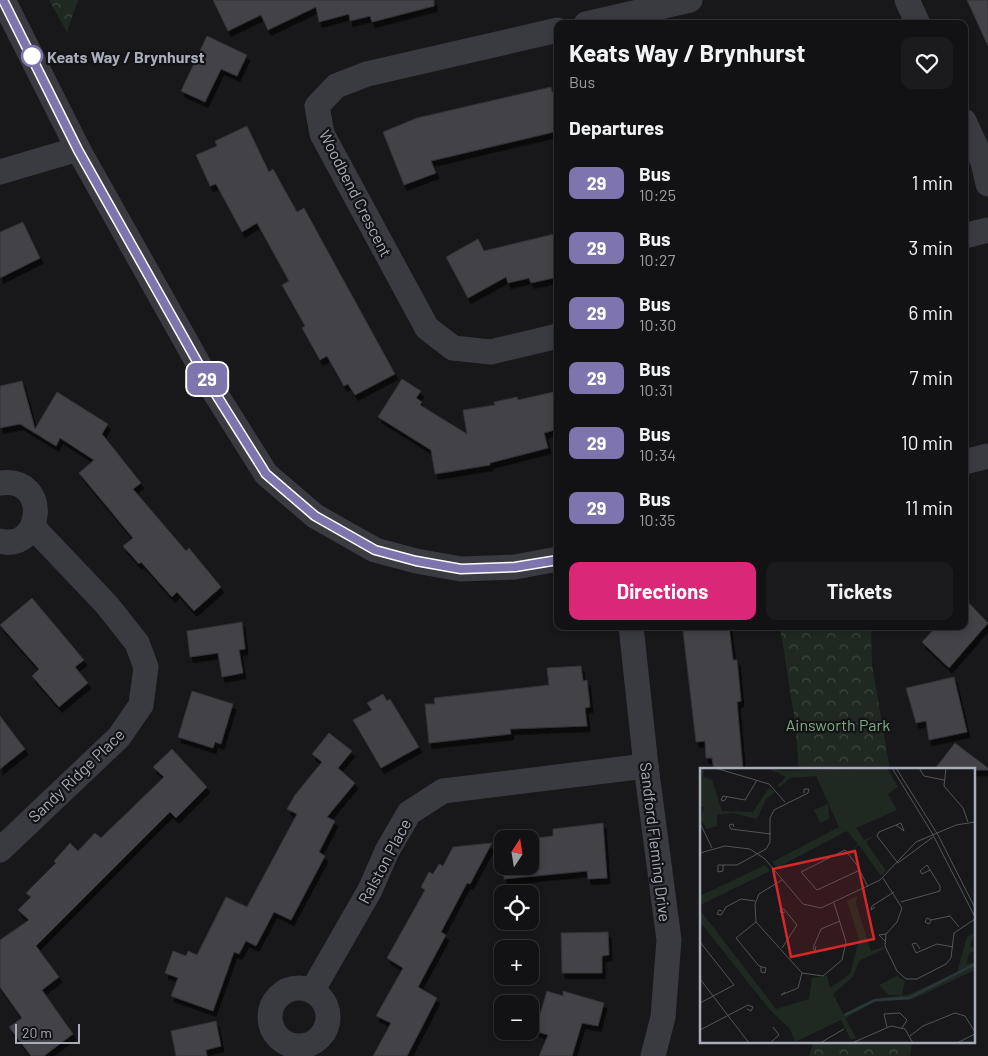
<!DOCTYPE html>
<html lang="en">
<head>
<meta charset="utf-8">
<style>
	body { margin:0; font-family:Barlow,sans-serif; background:#1b1b1d; color:#f1f3f6; height:100vh; display:flex; flex-direction:column; font-size:19px; white-space:nowrap }
	* { box-sizing:border-box; margin:0 }
	p { font-size:16px; color:#9c9ea0 }
	.icon { flex:none; width:28px; height:28px; fill:none; stroke:currentColor; stroke-width:2; stroke-linecap:round; stroke-linejoin:round }
	.map { position:relative; flex:1; overflow:hidden }
	.panel { position:absolute; left:554px; top:20px; width:414px; height:610px; display:flex; flex-direction:column; background:#121214; border-radius:10px; box-shadow:0 2px 8px #0003,0 0 0 1px #313234 }
	.panel>* { flex:none }
	.badge { padding:0 10px; border-radius:8px; font-size:18px; line-height:32px }
	.needle { width:32px; rotate:12deg }
	.controls { position:absolute; left:494px; top:830px; display:grid; gap:10px }
	.controls a { display:grid; place-items:center; width:45px; height:45px; border-radius:10px; background:#121214; box-shadow:0 2px 8px #0003,0 0 0 1px #313234; font-size:25px }
	.scale { position:absolute; left:15px; bottom:12px; width:65px; box-sizing:border-box; padding-left:5px; border:2px solid #a9adbb; border-top:0; font-size:14px; line-height:18px; white-space:nowrap; color:#a9adbb; -webkit-text-stroke:4px #131315; paint-order:stroke }
	.map>.badge { position:absolute; translate:-50% -50%; box-shadow:0 0 0 2px #fff }
	h2 { padding:0 15px; font-size:19px; line-height:45px }
	.round { display:grid; place-items:center; flex:none; width:52px; height:52px; border-radius:10px; background:#1b1b1d }
	.summary { display:flex; align-items:center; justify-content:space-between; height:85px; padding:0 15px }
	h1 { font-size:24px; font-weight:700; line-height:38px }
	.cta { display:flex; gap:10px; margin-top:auto; padding:10px 15px }
	.cta a { flex:1; height:58px; border-radius:10px; background:#db2777; color:#fff; font-size:20px; font-weight:700; line-height:58px; text-align:center }
	.cta a+a { background:#1b1b1d; color:#f1f3f6 }
	ul { padding:0; list-style:none }
	li { display:flex; align-items:center; gap:15px; height:65px; padding:0 15px }
	li div { flex:1 }
	li b { display:block; font-size:19px }
	li em { font-style:normal }
	li .badge { min-width:55px; font-weight:700; text-align:center }
	.map>svg:first-child { display:block }
	.park { fill:url(#park-crowns) }
	.building { fill:#424247; stroke:#323236; filter:url(#shadow) }
	.lines { fill:none; stroke-linecap:round; stroke-linejoin:round }
	.minor { stroke:#3a3b41; stroke-width:25 }
	.line-casing { stroke:#fff; stroke-width:11 }
	.line { stroke:#7e74ae; stroke-width:8 }
	.stop-dot { fill:#fff; stroke:#7e74ae; stroke-width:2.5 }
	.labels { text-anchor:middle; dominant-baseline:central; stroke-width:4.5; stroke-linejoin:round; paint-order:stroke }
	.stop-label { font-size:16px; font-weight:bold; fill:#a9adbb; stroke:#131315; text-anchor:start }
	.street-label { font-size:16px; fill:#a9adbb; stroke:#131315 }
	.park-label { font-size:16px; fill:#7fa784; stroke:#131315 }
	.inset-river { fill:none; stroke:#2d363f; stroke-width:2.5 }
	.inset-road { fill:none; stroke:#52545a; stroke-width:1 }
	.view { fill:#d62828; fill-opacity:0.15; stroke:#d62828; stroke-width:2.5 }
	.inset-edge { fill:none; stroke:#a9adbb; stroke-width:2.5 }
</style>
</head>
<body>
<div class="map">
<svg width="988" height="1056" viewBox="0 0 988 1056">
	<defs>
		<pattern id="park-crowns" width="20" height="18" patternUnits="userSpaceOnUse" patternTransform="scale(1.25)"><rect width="20" height="18" fill="#1f2921"/><path d="M2 6a3 3 0 1 1 6 0M12 15a3 3 0 1 1 6 0" fill="none" stroke="#3d453f"/></pattern>
		<filter id="shadow"><feDropShadow dx="3" dy="5.5" stdDeviation="0" flood-color="#0009"/></filter>
	</defs>
	<rect width="100%" height="100%" fill="#18181a"/>
	<g class="park">
		<polygon points="50,0 78,0 67,32 49,0"/>
		<polygon points="780,626 871,626 872,665 890,770 799,770 795,722"/>
		<polygon points="814,1042 912,1042 910,1056 809,1056"/>
	</g>
	<g class="building">
		<polygon points="213,0 434,0 434,6 372,22 370,16 350,21 349,14 319,22 316,7 268,30 261,15 228,31"/>
		<polygon points="967,0 988,0 988,46"/>
		<polygon points="207,36 247,55 237,76 221,69 205,102 181,91"/>
		<polygon points="551,87 552,92 558,91 558,131 431,161 436,173 404,185 383,132 417,118"/>
		<polygon points="247,126 269,172 273,169 297,212 304,208 395,374 355,395 348,384 344,386 327,356 320,360 302,328 305,326 282,285 289,281 257,223 242,232 216,184 210,186 196,155 217,146 215,141"/>
		<polygon points="23,222 40,258 0,278 0,232"/>
		<polygon points="558,233 558,277 531,283 529,278 508,283 506,277 468,298 446,257 478,239 484,251"/>
		<polygon points="402,379 421,391 416,398 422,402 420,405 467,434 463,410 495,405 494,402 517,397 518,400 558,391 558,429 544,433 548,448 490,463 490,465 435,474 431,450 378,417"/>
		<polygon points="22,381 35,429 57,392 108,424 102,434 141,483 133,489 186,551 189,548 221,587 194,611 177,592 172,597 141,562 139,564 123,546 133,538 79,473 94,460 60,438 56,446 20,424 0,428 0,386"/>
		<polygon points="32,598 84,660 75,667 88,683 59,707 32,676 39,669 0,625"/>
		<polygon points="964,598 988,623 949,668 922,642 937,626 964,626"/>
		<polygon points="242,622 245,649 239,650 243,673 222,677 218,653 190,657 187,631"/>
		<polygon points="686,626 729,626 733,660 737,660 741,701 737,702 743,770 714,770 712,758 706,758 705,741 696,742 683,631 686,631"/>
		<polygon points="581,666 583,681 587,680 590,707 585,708 587,726 510,729 511,734 429,743 425,704 435,704 434,698 549,685 547,668"/>
		<polygon points="954,677 967,732 929,740 926,721 916,723 906,688"/>
		<polygon points="192,691 233,704 221,744 215,742 213,748 178,737"/>
		<polygon points="383,694 387,701 390,699 419,747 381,768 353,720 372,710 367,703"/>
		<polygon points="0,716 25,749 0,769"/>
		<polygon points="329,733 352,751 338,768 355,783 327,817 335,821 319,852 325,856 291,920 274,912 256,946 246,941 239,954 234,952 213,1011 171,996 178,978 165,973 173,951 186,956 188,951 197,955 226,897 247,907 297,814 287,809 295,795 322,762 312,754"/>
		<polygon points="955,743 988,768 988,770 934,770"/>
		<polygon points="172,749 207,787 176,818 170,812 36,946 59,977 42,990 73,1034 44,1056 31,1056 9,1027 22,1018 0,987 0,940 29,920 18,910 31,897 26,893 56,863 54,861 70,843 78,851 95,833 101,838 164,777 153,767"/>
		<polygon points="603,823 607,878 588,879 587,871 504,879 503,866 530,866 530,839 527,839 553,836 553,829"/>
		<polygon points="492,843 470,884 467,883 441,932 446,935 418,987 437,998 407,1056 373,1056 391,1023 376,1016 403,968 387,958 425,890 421,887 429,872 433,874 439,864 443,866 453,847"/>
		<polygon points="608,932 609,955 602,956 602,973 562,973 561,933"/>
		<polygon points="547,991 563,996 563,991 604,1003 598,1026 582,1023 572,1056 539,1056 548,1035 535,1031"/>
		<polygon points="216,1021 221,1046 206,1050 207,1056 176,1056 171,1031"/>
	</g>
	<g class="lines">
		<g class="minor">
			<polyline points="3,0 78,149 212,388 266,474 315,516 375,550 416,561 461,569 515,567 558,559"/>
			<polyline points="907,0 918,24"/>
			<polyline points="586,24 690,0"/>
			<polyline points="558,30 367,74 336,86 317,106 322,134 427,328 453,348 491,352 558,336"/>
			<polyline points="964,121 983,162 988,184"/>
			<polyline points="0,172 78,149"/>
			<polyline points="964,236 988,230"/>
			<polyline points="964,462 988,456"/>
			<path d="M0,483C52,476 42,553 0,541"/>
			<polyline points="631,626 646,766 669,940 663,1017 653,1056"/>
			<polyline points="0,850 119,737 141,705 146,667 137,643 107,605 33,527"/>
			<circle cx="299" cy="1017" r="29"/>
			<polyline points="312,991 370,890 387,851 409,813 443,791 646,766"/>
		</g>
	</g>
	<g class="lines">
		<g class="line-casing">
			<polyline id="line" points="3,0 78,150 212,388 266,474 315,516 375,550 416,561 461,569 515,567 558,560"/>
		</g>
		<use href="#line" class="line"/>
	</g>
	<circle class="stop-dot" cx="32" cy="56" r="10"/>
	<g class="labels">
		<g class="stop-label">
			<text x="47" y="56">Keats Way / Brynhurst</text>
		</g>
		<g class="street-label">
			<text transform="translate(356 193) rotate(63)">Woodbend Crescent</text>
			<text transform="translate(76 775) rotate(-44)">Sandy Ridge Place</text>
			<text transform="translate(656 842) rotate(83)">Sandford Fleming Drive</text>
			<text transform="translate(384 861) rotate(-62)">Ralston Place</text>
		</g>
		<g class="park-label">
			<text x="838" y="724">Ainsworth Park</text>
		</g>
	</g>
	<g transform="translate(700 768)">
		<rect width="275" height="275" fill="#18181a"/>
		<path d="M128,36L129,51L120,55L114,42ZM65,97L70,103L0,137V128ZM275,165L270,177L271,180L275,178V183L269,185L267,196L275,194V202L213,231L175,234L145,250L143,246L174,231L210,226L257,204L267,169Z" fill="#1f2921"/>
		<path d="M0,0H5L3,9L12,12L22,43L53,44L69,20L75,24L66,31L57,51L33,45L17,47V58L7,61L0,52L4,39L0,38ZM68,0L84,3L187,0L198,19L188,26L197,42L156,60L164,72L174,68L166,74L186,103L181,108L159,77L149,84L158,76L147,63L80,98L79,102L72,94L139,59L116,8L90,10L80,19L77,18L86,9ZM157,128L156,136L171,183L183,179L184,181L159,193L153,209L133,226L156,270L151,272L141,252L95,274L90,261L70,242L0,154V142L76,241L109,231L112,210L127,208L130,220L150,206L159,171L147,133ZM197,208L205,213L202,227H189L179,217Z" fill="#1f2921"/>
		<path class="inset-river" d="M145,247L175,232L209,230L275,196"/>
		<path class="inset-road" d="M15,0L69,16L85,34M192,0L232,65L275,149M196,0L238,67L275,140M219,0L224,8L244,12M246,0L244,18L263,40L268,54M27,29L24,33L21,32L23,28L45,32L57,12M0,55L12,80M196,57L204,63L201,55L196,57L179,64L177,68L198,95M34,59L33,56L29,57L31,61L71,66M0,85L25,78L50,81L65,91L103,136L121,140L180,112L216,74L256,57L275,54M198,95L233,69M23,97V103L18,104V97H37L66,81L70,74V50L74,42L108,25L109,21H104V25M160,102L117,122L101,104L145,82L157,97L168,119M183,110L202,140L197,154L186,166L185,178L197,203L206,211H217L246,196L251,190L254,165L275,151M82,112L59,126L55,136L56,154L102,205L123,208L142,192L146,174L134,135M201,134L240,123V118L227,97L220,103L222,106L230,102M175,139L171,142L172,138L194,124M22,143L19,142L17,146L21,147L26,139L41,131L55,133M231,152L227,150L225,154L229,156L231,152L250,148L259,159M56,154L36,170L59,198L66,200L65,205L61,204V199M185,173L179,167L186,166M0,174L34,217L0,235M116,178L115,183L113,180L121,161L140,153M82,180L97,157L84,141L80,142L81,145L85,144M220,181L216,175L212,176L216,185L237,176L253,179M0,211L49,275M85,224L81,227L98,220L102,205M187,259L184,246L200,245L207,252L202,260M0,262L48,237L53,239L51,243L47,241M210,268L223,258L255,245L265,248L275,264M70,275L79,267L73,259M120,275L144,261M152,275L191,258L205,261L213,275M257,275L275,266"/>
		<path class="view" d="M155,83L174,171L91,189L73,101Z"/>
		<rect width="275" height="275" class="inset-edge"/>
	</g>
</svg>
<div class="controls">
<a><svg class="needle" viewBox="-14 -14 28 28"><path d="M0-13l5 13h-10z" fill="#e53935"/><path d="M0 13l5-13h-10z" fill="#9c9ea0"/></svg></a>
<a><svg class="icon" aria-label="locate" viewBox="0 0 24 24"><circle cx="12" cy="12" r="6"/><path d="M12 2v4M12 18v4M2 12h4M18 12h4"/></svg></a>
<a>+</a>
<a>−</a>
</div>
<div class="scale">20 m</div>
<b class="badge" style="left:207px;top:379px;background:#7e74ae;color:#fff">29</b>
<section class="panel">
<div class="summary"><div><h1>Keats Way / Brynhurst</h1><p>Bus</p></div><a class="round"><svg class="icon" aria-label="heart" viewBox="0 0 24 24"><path d="M12 20l-8-8c-3-5 5-10 8-4 3-6 11-1 8 4z"/></svg></a></div>
<h2>Departures</h2>
<ul>
<li><span class="badge" style="background:#7e74ae;color:#fff">29</span><div><b>Bus</b><p>10:25</p></div><em>1 min</em></li>
<li><span class="badge" style="background:#7e74ae;color:#fff">29</span><div><b>Bus</b><p>10:27</p></div><em>3 min</em></li>
<li><span class="badge" style="background:#7e74ae;color:#fff">29</span><div><b>Bus</b><p>10:30</p></div><em>6 min</em></li>
<li><span class="badge" style="background:#7e74ae;color:#fff">29</span><div><b>Bus</b><p>10:31</p></div><em>7 min</em></li>
<li><span class="badge" style="background:#7e74ae;color:#fff">29</span><div><b>Bus</b><p>10:34</p></div><em>10 min</em></li>
<li><span class="badge" style="background:#7e74ae;color:#fff">29</span><div><b>Bus</b><p>10:35</p></div><em>11 min</em></li>
</ul>
<div class="cta"><a>Directions</a><a>Tickets</a></div>
</section>
</div>
</body>
</html>
